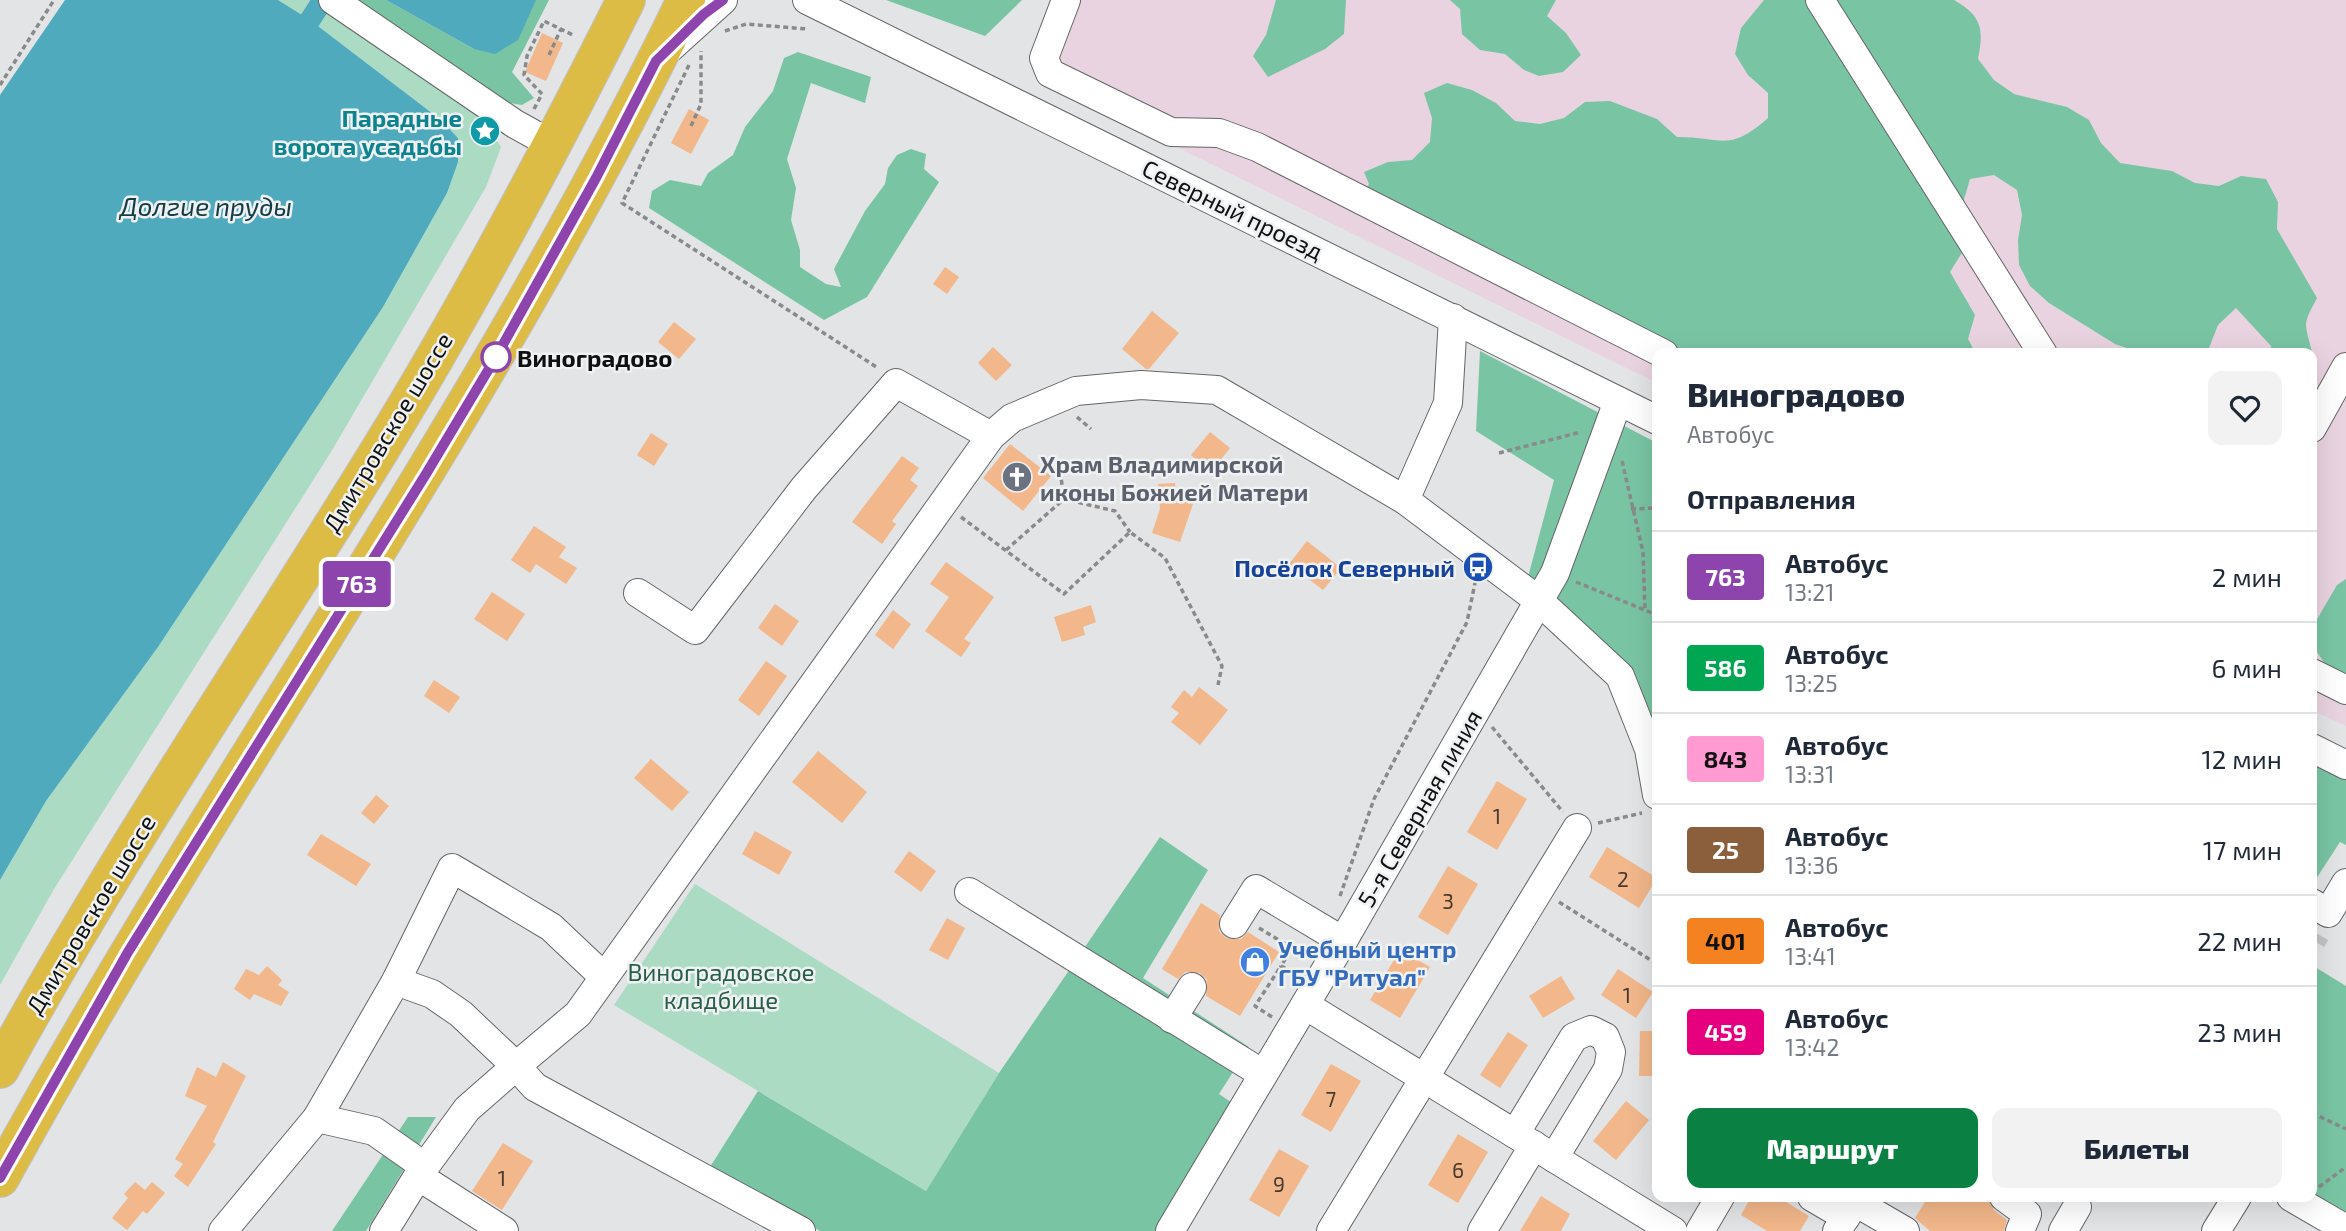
<!DOCTYPE html>
<html lang="ru">
<head>
<meta charset="utf-8">
<style>
	body { margin:0; font-family:"Exo 2",sans-serif; background:#f2f2f3; color:#1f2937; height:100vh; display:flex; flex-direction:column; font-size:26px; white-space:nowrap }
	* { box-sizing:border-box; margin:0 }
	p { font-size:23px; color:#747a83 }
	.icon { flex:none; width:38px; height:38px; fill:none; stroke:currentColor; stroke-width:2; stroke-linecap:round; stroke-linejoin:round }
	.map { position:relative; flex:1; overflow:hidden }
	.details { position:absolute; left:1652px; top:348px; width:665px; height:854px; display:flex; flex-direction:column; background:#fff; border-radius:14px; box-shadow:0 7px 28px #0002 }
	.details>* { flex:none }
	.badge { padding:0 14px; border-radius:5px; font-size:24px; line-height:46px }
	.map>.badge { position:absolute; translate:-50% -50%; box-shadow:0 0 0 4px #fff }
	h2 { padding:0 35px; font-size:26px; line-height:63px }
	.round { display:grid; place-items:center; flex:none; width:74px; height:74px; border-radius:14px; background:#f2f2f3 }
	.headline { display:flex; align-items:center; justify-content:space-between; height:119px; padding:0 35px }
	h1 { font-size:33px; font-weight:800; line-height:52px }
	.button { display:flex; gap:14px; margin-top:auto; padding:14px 35px }
	.button a { flex:1; height:80px; border-radius:14px; background:#0b8043; color:#fff; font-size:28px; font-weight:800; line-height:80px; text-align:center }
	.button a+a { background:#f2f2f3; color:#1f2937 }
	ul { padding:0; list-style:none }
	li { display:flex; align-items:center; gap:21px; height:91px; padding:0 35px; border-top:2px solid #e0e1e3 }
	li div { flex:1 }
	li b { display:block; font-size:26px }
	li em { font-style:normal }
	li .badge { min-width:77px; font-weight:700; text-align:center }
	.map>svg:first-child { display:block }
	.industrial { fill:#e9d3e0 }
	.green { fill:#acdbc4 }
	.forest { fill:#79c5a3 }
	.water { fill:#4eaabc }
	.lines { fill:none; stroke-linecap:round; stroke-linejoin:round }
	.canal { stroke:#4eaabc; stroke-width:21 }
	.building { fill:#f2b78a }
	.minor-tunnel { stroke:#c2c4c6; stroke-width:28; stroke-dasharray:28 14; stroke-linecap:butt }
	.minor-casing { stroke:#656668; stroke-width:30 }
	.highway-casing { stroke:#c1c1c1; stroke-width:40 }
	.path { stroke:#898a8c; stroke-width:3.5; stroke-dasharray:5 3.5; stroke-linecap:butt }
	.minor { stroke:#fff; stroke-width:28 }
	.highway { stroke:#ddbc46; stroke-width:38 }
	.line-casing { stroke:#fff; stroke-width:16 }
	.line { stroke:#8e44ad; stroke-width:10 }
	.stop-dot { fill:#fff; stroke:#8e44ad; stroke-width:3.5 }
	.labels { text-anchor:middle; dominant-baseline:central; stroke-width:5; stroke-linejoin:round; paint-order:stroke }
	.number-label { font-size:21px; fill:#483a2e }
	.culture-label { font-size:24px; font-weight:bold; fill:#0d838f; stroke:#f0f1f3; text-anchor:end }
	.street-label { font-size:24px; fill:#0f1010; stroke:#f0f1f3 }
	.stop-label { font-size:24px; font-weight:bold; fill:#0f1010; stroke:#f0f1f3; text-anchor:start }
	.worship-label { font-size:24px; font-weight:bold; fill:#5b616d; stroke:#f0f1f3; text-anchor:start }
	.transit-label { font-size:24px; font-weight:bold; fill:#164399; stroke:#f0f1f3; text-anchor:end }
	.shop-label { font-size:24px; font-weight:bold; fill:#366cbe; stroke:#f0f1f3; text-anchor:start }
	.park-label { font-size:24px; fill:#255f48; stroke:#f0f1f3 }
	.water-label { font-size:26px; font-style:italic; fill:#143e47; stroke:#f0f1f3 }
</style>
</head>
<body>
<div class="map">
<svg width="2346" height="1231" viewBox="0 0 2346 1231">
	<rect width="100%" height="100%" fill="#e2e4e6"/>
	<polygon class="industrial" points="1057,0 2346,0 2346,726 2312,710 2312,354 1657,354 1657,383 1042,81"/>
	<g class="green">
		<polygon points="278,0 314,0 479,112 501,147 486,187 331,452 54,889 0,985 0,880 46,801 158,647 383,307 447,193 457,162 458,138 441,120 310,20"/>
		<polygon points="695,884 999,1073 926,1191 614,1005"/>
	</g>
	<g class="forest">
		<polygon points="350,0 386,0 474,49 536,0 549,0 512,72 534,98 522,105 497,101"/>
		<polygon points="886,0 1022,0 985,36"/>
		<polygon points="1276,0 1346,0 1344,34 1325,49 1268,77 1253,56 1266,35"/>
		<polygon points="1450,0 1556,0 1547,16 1566,33 1581,55 1563,72 1539,76 1524,70 1505,54 1480,50 1462,34 1460,9"/>
		<path d="M1764,0H1954C1982,16 1984,29 1978,59L1994,80L2014,94L2067,107L2089,120L2101,143L2120,163L2172,171L2195,183L2219,186L2241,176L2266,179L2278,202L2277,229L2317,298C2313,306 2306,317 2306,325C2307,341 2318,360 2312,376V354L2272,353L2271,346L2236,308L2218,325L2209,348L2201,353H2141L2115,344L2049,303L2030,286L2019,265L2018,240L2022,215L2017,190L1994,175L1970,179L1963,203V251L1950,272L1975,315L1968,339L1976,354L1683,353L1363,194L1369,184L1364,172L1388,162L1412,160L1430,142L1432,118L1424,93L1447,83L1472,90L1496,103L1515,121L1540,124L1564,118L1585,102L1610,101L1657,119L1677,137C1724,137 1728,153 1768,118V93L1748,75L1735,54L1741,28Z"/>
		<polygon points="798,52 871,77 865,103 811,83 787,159 796,188 791,220 800,250 800,267 826,284 841,287 834,269 865,211 885,184 888,168 897,155 911,149 926,154 924,169 939,182 867,297 824,320 649,208 652,191 670,180 701,186 708,173 733,155 745,127 773,91 784,58"/>
		<polygon points="1480,351 1657,443 1657,746 1528,577 1554,480 1476,431"/>
		<polygon points="2346,579 2346,682 2332,675 2312,644 2312,628 2337,585"/>
		<polygon points="2312,763 2346,780 2346,845 2340,842 2312,885"/>
		<polygon points="1160,837 1208,870 1143,978 1249,1047 1219,1094 1234,1104 1156,1231 820,1231 710,1167 758,1091 926,1191 999,1073"/>
		<polygon points="2315,967 2346,986 2346,1223 2312,1197 2312,972"/>
		<polygon points="408,1117 436,1117 366,1231 332,1231"/>
	</g>
	<g class="water">
		<polygon points="65,0 278,0 310,20 441,120 458,138 458,162 447,193 383,307 158,647 46,801 0,880 0,95"/>
		<polygon points="386,0 536,0 518,40 495,54 474,49"/>
	</g>
	<g class="lines">
		<polyline class="canal" points="310,20 323,0"/>
	</g>
	<g class="building">
		<polygon points="542,33 563,43 546,81 525,72"/>
		<polygon points="689,109 709,120 691,154 671,143"/>
		<polygon points="945,267 959,277 947,294 933,284"/>
		<polygon points="1152,311 1179,333 1149,369 1146,369 1122,349"/>
		<polygon points="674,322 696,339 679,359 658,342"/>
		<polygon points="993,347 1012,365 996,381 978,363"/>
		<polygon points="1210,432 1230,448 1211,472 1191,455"/>
		<polygon points="651,433 668,444 654,466 637,455"/>
		<polygon points="1010,444 1051,476 1023,511 983,478"/>
		<polygon points="902,456 919,468 910,480 918,486 892,521 896,524 882,544 852,522"/>
		<polygon points="1175,483 1176,494 1194,501 1180,542 1152,533 1160,509 1158,484"/>
		<polygon points="534,526 566,547 559,557 577,568 566,584 536,564 530,573 511,560"/>
		<polygon points="1307,541 1341,568 1323,590 1289,564"/>
		<polygon points="946,562 994,597 964,639 971,643 961,657 925,631 949,597 930,584"/>
		<polygon points="492,592 525,614 507,641 474,619"/>
		<polygon points="775,604 799,621 782,646 758,628"/>
		<polygon points="1091,605 1096,622 1083,627 1085,635 1062,642 1054,617"/>
		<polygon points="893,610 911,624 893,649 875,635"/>
		<polygon points="766,661 787,676 759,716 738,700"/>
		<polygon points="434,680 460,697 449,713 424,696"/>
		<polygon points="1199,687 1228,710 1200,745 1171,722 1179,713 1171,707 1184,690 1192,697"/>
		<polygon points="818,751 867,792 842,823 792,782"/>
		<polygon points="651,759 689,792 672,811 634,778"/>
		<polygon points="1497,781 1527,799 1497,850 1467,832"/>
		<polygon points="376,795 389,806 374,824 361,813"/>
		<polygon points="755,831 792,852 779,875 742,854"/>
		<polygon points="321,834 371,864 356,886 307,855"/>
		<polygon points="1607,847 1657,878 1639,908 1589,877"/>
		<polygon points="909,851 936,871 921,892 894,872"/>
		<polygon points="1448,866 1478,884 1448,935 1418,917"/>
		<polygon points="1201,903 1220,915 1219,931 1226,938 1241,939 1248,932 1279,952 1240,1016 1206,996 1207,980 1200,973 1185,972 1178,979 1162,969"/>
		<polygon points="947,918 965,928 948,960 929,950"/>
		<polygon points="1400,950 1430,967 1400,1018 1370,1000"/>
		<polygon points="267,966 282,980 278,985 289,992 281,1006 254,994 250,1000 234,989 246,969 259,975"/>
		<polygon points="1618,969 1653,992 1636,1018 1601,995"/>
		<polygon points="1561,976 1575,999 1543,1018 1529,996"/>
		<polygon points="1640,1031 1657,1031 1657,1076 1639,1076"/>
		<polygon points="1508,1032 1528,1045 1500,1088 1480,1075"/>
		<polygon points="223,1062 246,1076 213,1142 216,1144 188,1187 174,1176 183,1164 175,1159 207,1106 185,1096 197,1067 216,1077"/>
		<polygon points="1331,1064 1361,1081 1331,1132 1301,1115"/>
		<polygon points="1626,1101 1649,1120 1616,1160 1593,1141"/>
		<polygon points="1458,1134 1488,1152 1458,1203 1428,1185"/>
		<polygon points="503,1143 533,1161 502,1210 472,1191"/>
		<polygon points="1279,1149 1309,1166 1279,1217 1249,1200"/>
		<polygon points="135,1182 145,1190 152,1182 165,1193 147,1214 143,1211 127,1230 112,1218 128,1198 124,1194"/>
		<polygon points="1541,1196 1570,1214 1561,1231 1520,1231"/>
		<polygon points="1751,1197 1778,1197 1809,1216 1800,1231 1767,1231 1741,1215"/>
		<polygon points="1928,1197 1988,1197 1994,1210 2007,1220 2004,1231 1930,1231 1915,1218"/>
	</g>
	<g class="lines">
		<polyline class="minor-tunnel" points="2312,940 2316,933"/>
		<g class="minor-casing">
			<g id="minor">
				<polyline points="333,0 515,124 553,145"/>
				<polyline points="807,0 1657,420"/>
				<polyline points="1066,0 1044,58 1050,73 1171,132 1219,133 1257,147 1664,354"/>
				<polyline points="1820,0 2043,354"/>
				<polyline points="671,47 723,0"/>
				<polyline points="1453,318 1448,403 1405,500 1538,600 1620,676 1649,749 1657,795"/>
				<polyline points="2312,428 2346,367"/>
				<polyline points="638,593 695,630 804,488 896,383 991,436"/>
				<polyline points="2312,673 2346,690"/>
				<polyline points="2312,748 2346,765"/>
				<polyline points="969,892 1263,1074"/>
				<polyline points="2312,903 2328,913 2346,883"/>
				<polyline points="1234,924 1256,889 1343,941"/>
				<polyline points="1305,1005 1673,1231"/>
				<polyline points="1172,1019 1192,987"/>
				<polyline points="317,1118 374,1131 424,1166"/>
				<polyline points="1515,1134 1574,1037 1591,1030 1605,1037 1611,1052 1608,1069 1554,1158"/>
				<polyline points="418,1176 504,1231"/>
				<polyline points="1812,1197 1846,1217"/>
				<polyline points="2004,1197 2027,1214 2020,1231"/>
				<polyline points="2291,1197 2346,1229"/>
				<polyline points="1855,1202 1905,1231"/>
				<polyline points="223,1231 317,1118 396,981 452,868 551,927 604,977"/>
				<polyline points="384,1231 418,1176 467,1109 516,1066 461,1014 432,994 396,981"/>
				<polyline points="801,1231 535,1087 516,1066 578,1014 991,436 1012,418 1076,391 1141,385 1217,390 1405,500"/>
				<polyline points="1170,1231 1343,941 1555,573 1618,401"/>
				<polyline points="1331,1231 1577,828"/>
				<polyline points="1482,1231 1534,1145"/>
				<polyline points="1700,1231 1720,1197"/>
				<polyline points="1837,1231 1858,1197"/>
				<polyline points="2063,1231 2077,1207"/>
				<polyline points="2216,1231 2237,1197"/>
			</g>
		</g>
		<g class="highway-casing">
			<g id="highway">
				<path d="M0,1069C117,855 254,655 381,448C470,303 550,152 626,0"/>
				<path d="M0,1178C218,779 488,411 686,0"/>
			</g>
		</g>
		<g class="path">
			<polyline points="725,31 746,24 807,29"/>
			<polyline points="549,55 561,29"/>
			<polyline points="689,65 622,203 878,368"/>
			<polyline points="0,85 54,0"/>
			<polyline points="534,109 542,94 524,75 527,56 544,21 573,35"/>
			<polyline points="691,126 701,104 701,51"/>
			<polyline points="1077,417 1091,429"/>
			<polyline points="1499,453 1581,432"/>
			<polyline points="1622,461 1643,552 1645,610"/>
			<polyline points="1059,463 1064,499 1115,511 1130,532"/>
			<polyline points="1631,509 1657,508"/>
			<polyline points="961,517 1064,594 1130,532 1165,558 1222,666 1218,685"/>
			<polyline points="1006,550 1064,499"/>
			<polyline points="1576,582 1657,615"/>
			<polyline points="1492,727 1563,812"/>
			<polyline points="1598,823 1642,813"/>
			<polyline points="1340,896 1374,799 1467,622 1475,583"/>
			<polyline points="1559,902 1657,964"/>
			<polyline points="1259,928 1292,948 1281,966 1295,974"/>
			<polyline points="1272,1017 1255,1006 1281,966"/>
			<polyline points="2312,1113 2346,1129"/>
			<polyline points="2319,1187 2346,1167"/>
		</g>
		<use href="#minor" class="minor"/>
		<use href="#highway" class="highway"/>
	</g>
	<g class="lines">
		<g class="line-casing">
			<polyline id="line" points="0,1178 128,952 426,474 496,357 596,178 656,61 704,14 723,0"/>
		</g>
		<use href="#line" class="line"/>
	</g>
	<defs>
		<g id="sight-disc" transform="scale(1.575)"><circle r="9.5" fill="#0f9aa8" stroke="#f0f1f3"/><path d="M0-6L1.8-2.2L6-1.7L2.9 1.2L3.7 5.4L0 3.3L-3.7 5.4L-2.9 1.2L-6-1.7L-1.8-2.2Z" fill="#fff"/></g>
		<g id="church-disc" transform="scale(1.575)"><circle r="9.5" fill="#6b7280" stroke="#f0f1f3"/><path d="M-1.2-6h2.4v3.5h3.3v2.4h-3.3V6h-2.4V-.1h-3.3v-2.4h3.3Z" fill="#fff"/></g>
		<g id="bus-disc" transform="scale(1.575)"><circle r="9.5" fill="#1a4fb4" stroke="#f0f1f3"/><path d="M-5-6H5V4H4V6H2V4H-2V6H-4V4H-5ZM-3.5-4V0h7V-4ZM-3.5 1.2v1.5H-2V1.2ZM2 1.2v1.5H3.5V1.2Z" fill="#fff"/></g>
		<g id="shop-disc" transform="scale(1.575)"><circle r="9.5" fill="#3f7fe0" stroke="#f0f1f3"/><path d="M-5-2.5h2.3a2.7 3.5 0 0 1 5.4 0H5L5.5 6h-11ZM-1.5-2.5h3a1.5 2.3 0 0 0-3 0Z" fill="#fff"/></g>
	</defs>
	<g fill-rule="evenodd">
		<use href="#sight-disc" x="485" y="131"/>
		<use href="#church-disc" x="1017" y="477"/>
		<use href="#bus-disc" x="1478" y="567"/>
		<use href="#shop-disc" x="1255" y="962"/>
	</g>
	<circle class="stop-dot" cx="496" cy="357" r="14"/>
	<g class="labels">
		<g class="number-label">
			<text x="1497" y="815">1</text>
			<text x="1623" y="878">2</text>
			<text x="1448" y="900">3</text>
			<text x="1627" y="994">1</text>
			<text x="1331" y="1098">7</text>
			<text x="1458" y="1169">6</text>
			<text x="502" y="1177">1</text>
			<text x="1279" y="1183">9</text>
		</g>
		<g class="culture-label">
			<text x="462" y="117">Парадные<tspan x="462" dy="28">ворота усадьбы</tspan></text>
		</g>
		<g class="street-label">
			<text transform="translate(1233 209) rotate(26)">Северный проезд</text>
			<text transform="translate(387 432) rotate(-59)">Дмитровское шоссе</text>
			<text transform="translate(1419 808) rotate(-60)">5-я Северная линия</text>
			<text transform="translate(90 914) rotate(-59)">Дмитровское шоссе</text>
		</g>
		<g class="stop-label">
			<text x="517" y="357">Виноградово</text>
		</g>
		<g class="worship-label">
			<text x="1040" y="463">Храм Владимирской<tspan x="1040" dy="28">иконы Божией Матери</tspan></text>
		</g>
		<g class="transit-label">
			<text x="1455" y="567">Посёлок Северный</text>
		</g>
		<g class="shop-label">
			<text x="1278" y="948">Учебный центр<tspan x="1278" dy="28">ГБУ "Ритуал"</tspan></text>
		</g>
		<g class="park-label">
			<text x="721" y="971">Виноградовское<tspan x="721" dy="28">кладбище</tspan></text>
		</g>
		<g class="water-label">
			<text x="206" y="205">Долгие пруды</text>
		</g>
	</g>
</svg>
<b class="badge" style="left:357px;top:584px;background:#8e44ad;color:#fff">763</b>
<section class="details">
<div class="headline"><div><h1>Виноградово</h1><p>Автобус</p></div><a class="round"><svg class="icon" aria-label="heart" viewBox="0 0 24 24"><path d="M12 20l-8-8c-3-5 5-10 8-4 3-6 11-1 8 4z"/></svg></a></div>
<h2>Отправления</h2>
<ul>
<li><span class="badge" style="background:#8e44ad;color:#fff">763</span><div><b>Автобус</b><p>13:21</p></div><em>2 мин</em></li>
<li><span class="badge" style="background:#00a651;color:#fff">586</span><div><b>Автобус</b><p>13:25</p></div><em>6 мин</em></li>
<li><span class="badge" style="background:#ff9ad2;color:#111">843</span><div><b>Автобус</b><p>13:31</p></div><em>12 мин</em></li>
<li><span class="badge" style="background:#8b5e3c;color:#fff">25</span><div><b>Автобус</b><p>13:36</p></div><em>17 мин</em></li>
<li><span class="badge" style="background:#f58220;color:#111">401</span><div><b>Автобус</b><p>13:41</p></div><em>22 мин</em></li>
<li><span class="badge" style="background:#e6007e;color:#fff">459</span><div><b>Автобус</b><p>13:42</p></div><em>23 мин</em></li>
</ul>
<div class="button"><a>Маршрут</a><a>Билеты</a></div>
</section>
</div>
</body>
</html>
